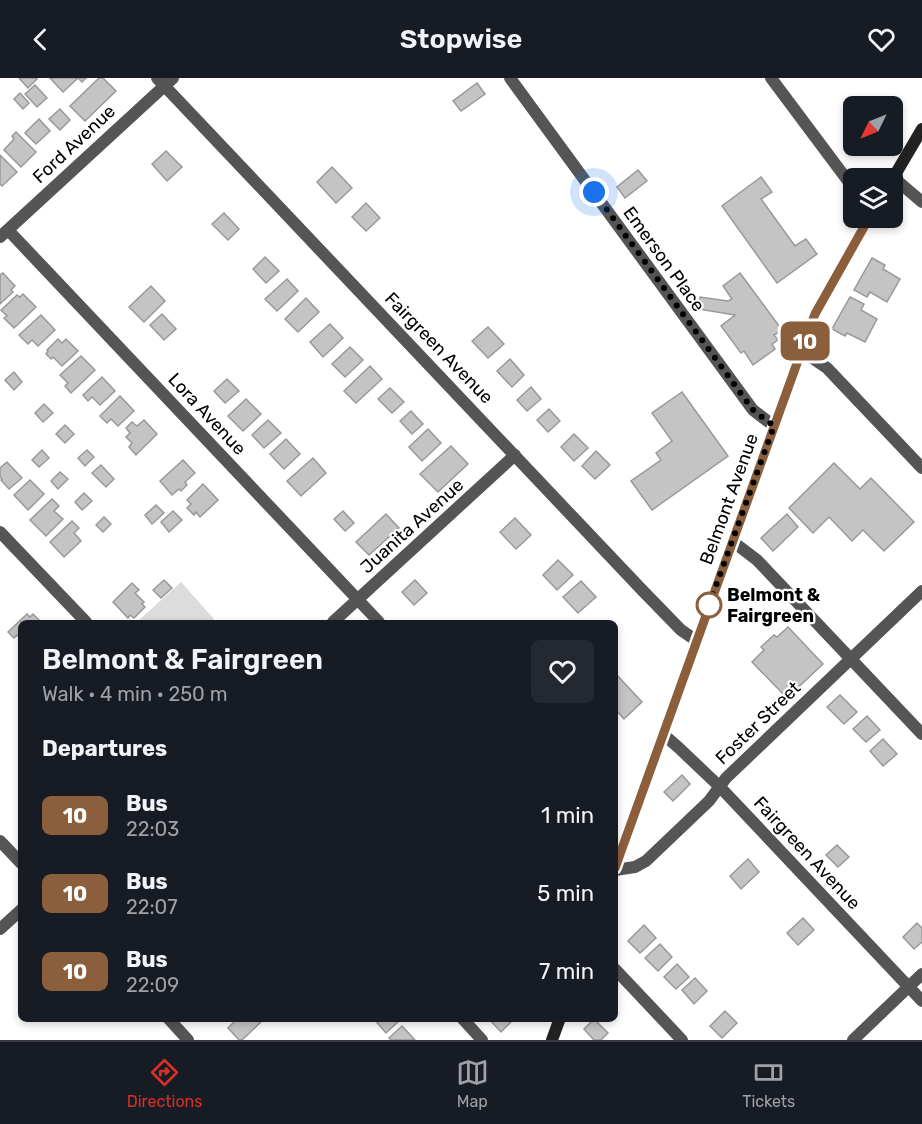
<!DOCTYPE html>
<html lang="en">
<head>
<meta charset="utf-8">
<style>
	body { margin:0; font-family:Rubik,sans-serif; background:#242831; color:#f1f3f6; height:100vh; display:flex; flex-direction:column; font-size:22px; white-space:nowrap }
	* { box-sizing:border-box; margin:0 }
	p { font-size:20px; color:#9ea1a6 }
	.icon { flex:none; width:33px; height:33px; fill:none; stroke:currentColor; stroke-width:2; stroke-linecap:round; stroke-linejoin:round }
	.map { position:relative; flex:1; overflow:hidden }
	.details { position:absolute; left:18px; top:542px; width:600px; height:402px; display:flex; flex-direction:column; background:#171b24; border-radius:9px; box-shadow:0 3px 9px #0003 }
	.details>* { flex:none }
	.badge { padding:0 12px; border-radius:9px; font-size:21px; line-height:39px }
	.needle { width:39px; rotate:227deg }
	.controls { position:absolute; left:843px; top:18px; display:grid; gap:12px }
	.controls a { display:grid; place-items:center; width:60px; height:60px; border-radius:9px; background:#171b24; box-shadow:0 3px 9px #0003; font-size:30px }
	.you { position:absolute; width:30px; height:30px; margin:-15px; border:4px solid #fff; border-radius:50%; background:#1a73e8; box-shadow:0 0 0 9px #1a73e833 }
	.map>.badge { position:absolute; translate:-50% -50%; box-shadow:0 0 0 3px #fff }
	h2 { padding:0 24px; font-size:22px; line-height:54px }
	.round { display:grid; place-items:center; flex:none; width:63px; height:63px; border-radius:9px; background:#242831 }
	.headline { display:flex; align-items:center; justify-content:space-between; height:102px; padding:0 24px }
	h1 { font-size:28px; font-weight:600; line-height:45px }
	ul { padding:0; list-style:none }
	li { display:flex; align-items:center; gap:18px; height:78px; padding:0 24px }
	li div { flex:1 }
	li b { display:block; font-size:22px }
	li em { font-style:normal }
	li .badge { min-width:66px; font-weight:700; text-align:center }
	header { display:flex; justify-content:space-between; align-items:center; height:78px; padding:0 24px; background:#171b24; font-size:27px; font-weight:600 }
	.tabs { display:flex; justify-content:space-around; align-items:center; height:84px; border-top:2px solid #363941; background:#171b24; font-size:16px; color:#9ea1a6 }
	.tabs a { display:grid; justify-items:center; gap:3px }
	.tabs .selected { color:#d93025 }
	.map>svg:first-child { display:block }
	.green { fill:#dcdcdc }
	.building { fill:#c4c4c4; stroke:#999; stroke-width:1.5 }
	.lines { fill:none; stroke-linecap:round; stroke-linejoin:round }
	.street { stroke:#555; stroke-width:12 }
	.secondary { stroke:#222; stroke-width:12 }
	.line-casing { stroke:#fff; stroke-width:14 }
	.line { stroke:#8b5e3c; stroke-width:9 }
	.walk { stroke:#000; stroke-width:6; stroke-dasharray:0 10.8 }
	.stop-dot { fill:#fff; stroke:#8b5e3c; stroke-width:3 }
	.labels { text-anchor:middle; dominant-baseline:central; stroke-width:4.5; stroke-linejoin:round; paint-order:stroke }
	.street-label { font-size:18px; fill:#000; stroke:#fff }
	.stop-label { font-size:18px; font-weight:bold; fill:#000; stroke:#fff; text-anchor:start }
</style>
</head>
<body>
<header><svg class="icon" aria-label="back" viewBox="0 0 24 24"><path d="M15 5l-7 7 7 7"/></svg>Stopwise<svg class="icon" aria-label="heart" viewBox="0 0 24 24"><path d="M12 20l-8-8c-3-5 5-10 8-4 3-6 11-1 8 4z"/></svg></header>
<div class="map">
<svg width="922" height="962" viewBox="0 0 922 962">
	<rect width="100%" height="100%" fill="#fff"/>
	<polygon class="green" points="181,504 214,541 210,544 137,544"/>
	<g class="building">
		<polygon points="19,0 35,0 37,1 28,10"/>
		<polygon points="50,0 86,0 82,4 78,0 63,14"/>
		<polygon points="99,0 103,0 116,13 85,43 70,28"/>
		<polygon points="477,5 485,16 461,33 453,23"/>
		<polygon points="35,7 47,20 37,29 25,16"/>
		<polygon points="20,15 29,25 23,31 14,21"/>
		<polygon points="60,31 70,42 60,52 49,41"/>
		<polygon points="39,41 50,53 36,66 25,55"/>
		<polygon points="16,54 36,74 21,89 4,72 14,61 12,58"/>
		<polygon points="166,73 182,89 167,103 152,86"/>
		<polygon points="0,77 17,94 2,108 0,106"/>
		<polygon points="332,89 352,110 336,125 317,104"/>
		<polygon points="638,92 647,103 625,120 617,109"/>
		<polygon points="761,99 772,114 761,121 795,168 806,161 817,176 777,205 722,128"/>
		<polygon points="366,125 380,140 366,153 352,139"/>
		<polygon points="224,135 239,151 228,162 212,146"/>
		<polygon points="265,179 279,193 266,205 253,191"/>
		<polygon points="872,180 885,187 883,191 900,201 887,224 870,214 867,219 854,212"/>
		<polygon points="3,195 15,208 11,212 13,214 0,226 0,197"/>
		<polygon points="740,195 782,252 774,257 778,262 772,266 775,271 753,287 744,273 741,275 721,248 735,237 698,231 700,219 728,223 732,221 723,208"/>
		<polygon points="287,201 298,213 277,233 265,221"/>
		<polygon points="151,208 165,223 144,244 129,229"/>
		<polygon points="23,216 36,229 14,250 4,240 7,238 1,232 17,217 20,219"/>
		<polygon points="850,219 864,226 861,232 877,241 865,264 847,255 845,258 832,251"/>
		<polygon points="306,220 319,234 298,254 285,241"/>
		<polygon points="162,236 176,251 164,262 150,247"/>
		<polygon points="41,237 55,252 38,268 32,262 28,266 19,257"/>
		<polygon points="330,246 343,260 323,279 310,264"/>
		<polygon points="488,249 504,266 488,280 472,263"/>
		<polygon points="58,261 62,265 66,261 78,273 62,288 53,279 51,281 46,276 48,273 47,272"/>
		<polygon points="350,269 363,282 345,299 332,286"/>
		<polygon points="81,278 95,292 71,315 65,308 68,305 60,297"/>
		<polygon points="510,281 524,297 512,309 497,293"/>
		<polygon points="370,288 382,301 356,325 344,313"/>
		<polygon points="14,294 22,304 14,312 5,302"/>
		<polygon points="102,299 115,313 100,327 92,319 88,323 83,317"/>
		<polygon points="227,301 239,313 225,325 214,313"/>
		<polygon points="531,309 541,321 527,333 517,322"/>
		<polygon points="390,310 404,324 392,335 378,321"/>
		<polygon points="682,314 728,378 652,432 631,403 661,382 656,375 672,363 652,335"/>
		<polygon points="120,318 134,333 118,348 111,341 107,345 100,338"/>
		<polygon points="246,321 261,336 243,353 228,338"/>
		<polygon points="44,326 53,335 43,344 35,335"/>
		<polygon points="549,331 560,343 548,354 537,342"/>
		<polygon points="411,333 423,346 412,356 400,343"/>
		<polygon points="144,342 157,356 136,377 129,369 132,365 126,359 130,355 126,350 132,344 137,348"/>
		<polygon points="268,342 281,355 264,370 252,357"/>
		<polygon points="65,347 74,356 65,365 56,356"/>
		<polygon points="428,351 441,365 422,383 409,369"/>
		<polygon points="574,356 588,370 574,383 561,369"/>
		<polygon points="286,361 300,376 284,391 270,376"/>
		<polygon points="451,368 468,386 438,414 420,396"/>
		<polygon points="42,372 49,380 39,389 32,382"/>
		<polygon points="87,372 94,379 85,388 78,380"/>
		<polygon points="596,373 610,387 595,401 582,388"/>
		<polygon points="313,380 326,395 301,418 287,403"/>
		<polygon points="183,382 195,395 185,404 187,407 181,413 179,411 172,417 160,403"/>
		<polygon points="7,384 22,400 9,411 1,402 2,401 0,399 0,390"/>
		<polygon points="834,385 860,411 871,400 914,444 884,473 863,452 852,463 829,439 813,455 789,430"/>
		<polygon points="101,387 114,401 106,409 92,395"/>
		<polygon points="60,394 68,401 58,411 51,403"/>
		<polygon points="30,402 44,416 28,432 14,417"/>
		<polygon points="203,406 218,422 200,439 196,434 194,437 187,430 191,426 187,422"/>
		<polygon points="84,415 92,423 82,432 75,424"/>
		<polygon points="52,421 59,428 54,433 63,441 46,458 30,442"/>
		<polygon points="156,427 164,435 152,446 145,437"/>
		<polygon points="173,433 182,442 169,454 161,444"/>
		<polygon points="343,433 354,445 345,453 334,441"/>
		<polygon points="386,436 399,450 369,477 356,464"/>
		<polygon points="787,436 798,449 773,473 761,460"/>
		<polygon points="104,439 111,446 103,454 96,447"/>
		<polygon points="515,440 531,457 516,471 500,454"/>
		<polygon points="72,443 79,450 74,455 81,463 64,479 50,464"/>
		<polygon points="558,482 573,497 557,512 543,497"/>
		<polygon points="164,502 172,510 161,520 153,512"/>
		<polygon points="415,502 427,515 414,527 402,514"/>
		<polygon points="581,503 596,519 578,535 563,519"/>
		<polygon points="132,505 139,512 135,515 144,524 142,526 145,529 134,540 130,537 128,540 113,524"/>
		<polygon points="27,536 30,539 33,536 41,544 21,544 21,562 17,557 14,560 8,554"/>
		<polygon points="788,549 823,586 787,620 752,584 764,572 761,569 774,557 777,559"/>
		<polygon points="615,595 642,624 624,641 615,631"/>
		<polygon points="840,617 857,634 844,646 827,629"/>
		<polygon points="867,638 880,652 866,664 853,651"/>
		<polygon points="883,661 897,676 883,688 870,673"/>
		<polygon points="682,697 690,706 673,723 664,714"/>
		<polygon points="837,767 849,779 838,789 826,777"/>
		<polygon points="748,781 759,794 741,811 730,798"/>
		<polygon points="803,840 814,852 798,867 787,855"/>
		<polygon points="917,845 922,850 922,864 914,871 903,859"/>
		<polygon points="644,847 656,860 640,875 628,863"/>
		<polygon points="660,866 672,879 658,893 645,880"/>
		<polygon points="677,886 689,899 676,911 664,899"/>
		<polygon points="695,900 707,913 694,926 682,912"/>
		<polygon points="725,933 737,945 722,960 710,948"/>
		<polygon points="238,940 260,940 262,943 242,962 239,962 228,950"/>
		<polygon points="373,940 396,940 399,943 386,955"/>
		<polygon points="488,940 515,940 501,954"/>
		<polygon points="594,941 608,955 601,962 594,962 584,951"/>
		<polygon points="402,948 415,962 391,962 389,960"/>
	</g>
	<g class="lines">
		<g class="street">
			<polyline points="157,0 643,513 681,552 697,563"/>
			<polyline points="510,0 753,332 774,348"/>
			<polyline points="771,0 854,111"/>
			<polyline points="894,100 922,124"/>
			<polyline points="8,152 379,544"/>
			<polyline points="0,159 173,0"/>
			<polyline points="802,273 827,290 922,390"/>
			<polyline points="0,454 86,544"/>
			<polyline points="732,463 757,482 922,656"/>
			<polyline points="333,544 515,377"/>
			<polyline points="663,656 679,670 720,709 922,923"/>
			<polyline points="0,763 21,785"/>
			<polyline points="615,792 635,789 646,783 709,723 726,700 922,513"/>
			<polyline points="0,851 21,832"/>
			<polyline points="615,891 682,962"/>
			<polyline points="168,940 188,962"/>
			<polyline points="462,940 482,962"/>
			<polyline points="853,962 922,896"/>
		</g>
		<g class="secondary">
			<polyline points="892,102 922,51"/>
			<polyline points="615,789 809,252 815,235 869,140"/>
			<polyline points="552,962 560,940"/>
		</g>
	</g>
	<g class="lines">
		<g class="line-casing">
			<polyline id="line" points="615,790 809,252 815,236 869,140"/>
		</g>
		<use href="#line" class="line"/>
		<polyline class="walk" points="594,114 753,332 774,348 709,527"/>
	</g>
	<circle class="stop-dot" cx="709" cy="527" r="12"/>
	<g class="labels">
		<g class="street-label">
			<text transform="translate(74 66) rotate(-43)">Ford Avenue</text>
			<text transform="translate(664 181) rotate(54)">Emerson Place</text>
			<text transform="translate(439 270) rotate(46)">Fairgreen Avenue</text>
			<text transform="translate(207 336) rotate(47)">Lora Avenue</text>
			<text transform="translate(729 421) rotate(-70)">Belmont Avenue</text>
			<text transform="translate(412 448) rotate(-42)">Juanita Avenue</text>
			<text transform="translate(758 645) rotate(-44)">Foster Street</text>
			<text transform="translate(807 775) rotate(47)">Fairgreen Avenue</text>
		</g>
		<g class="stop-label">
			<text x="727" y="517">Belmont &amp;<tspan x="727" dy="21">Fairgreen</tspan></text>
		</g>
	</g>
</svg>
<div class="controls">
<a><svg class="needle" viewBox="-14 -14 28 28"><path d="M0-13l5 13h-10z" fill="#e53935"/><path d="M0 13l5-13h-10z" fill="#9ea1a6"/></svg></a>
<a><svg class="icon" aria-label="layers" viewBox="0 0 24 24"><path d="M12 4l9 5-9 5-9-5zM3 14l9 5 9-5"/></svg></a>
</div>
<div class="you" style="left:594px;top:114px"></div>
<b class="badge" style="left:805px;top:263px;background:#8b5e3c;color:#fff">10</b>
<section class="details">
<div class="headline"><div><h1>Belmont &amp; Fairgreen</h1><p>Walk · 4 min · 250 m</p></div><a class="round"><svg class="icon" aria-label="heart" viewBox="0 0 24 24"><path d="M12 20l-8-8c-3-5 5-10 8-4 3-6 11-1 8 4z"/></svg></a></div>
<h2>Departures</h2>
<ul>
<li><span class="badge" style="background:#8b5e3c;color:#fff">10</span><div><b>Bus</b><p>22:03</p></div><em>1 min</em></li>
<li><span class="badge" style="background:#8b5e3c;color:#fff">10</span><div><b>Bus</b><p>22:07</p></div><em>5 min</em></li>
<li><span class="badge" style="background:#8b5e3c;color:#fff">10</span><div><b>Bus</b><p>22:09</p></div><em>7 min</em></li>
</ul>
</section>
</div>
<nav class="tabs">
<a class="selected"><svg class="icon" aria-label="directions" viewBox="0 0 24 24"><path d="M12 3l9 9-9 9-9-9zM9 14v-3h6M13 9l2 2-2 2"/></svg>Directions</a>
<a><svg class="icon" aria-label="map" viewBox="0 0 24 24"><path d="M3 6l6-2 6 2 6-2v14l-6 2-6-2-6 2zM9 4v14M15 6v14"/></svg>Map</a>
<a><svg class="icon" aria-label="tickets" viewBox="0 0 24 24"><path d="M3 7h18v10H3zM15 7v10"/></svg>Tickets</a>
</nav>
</body>
</html>
